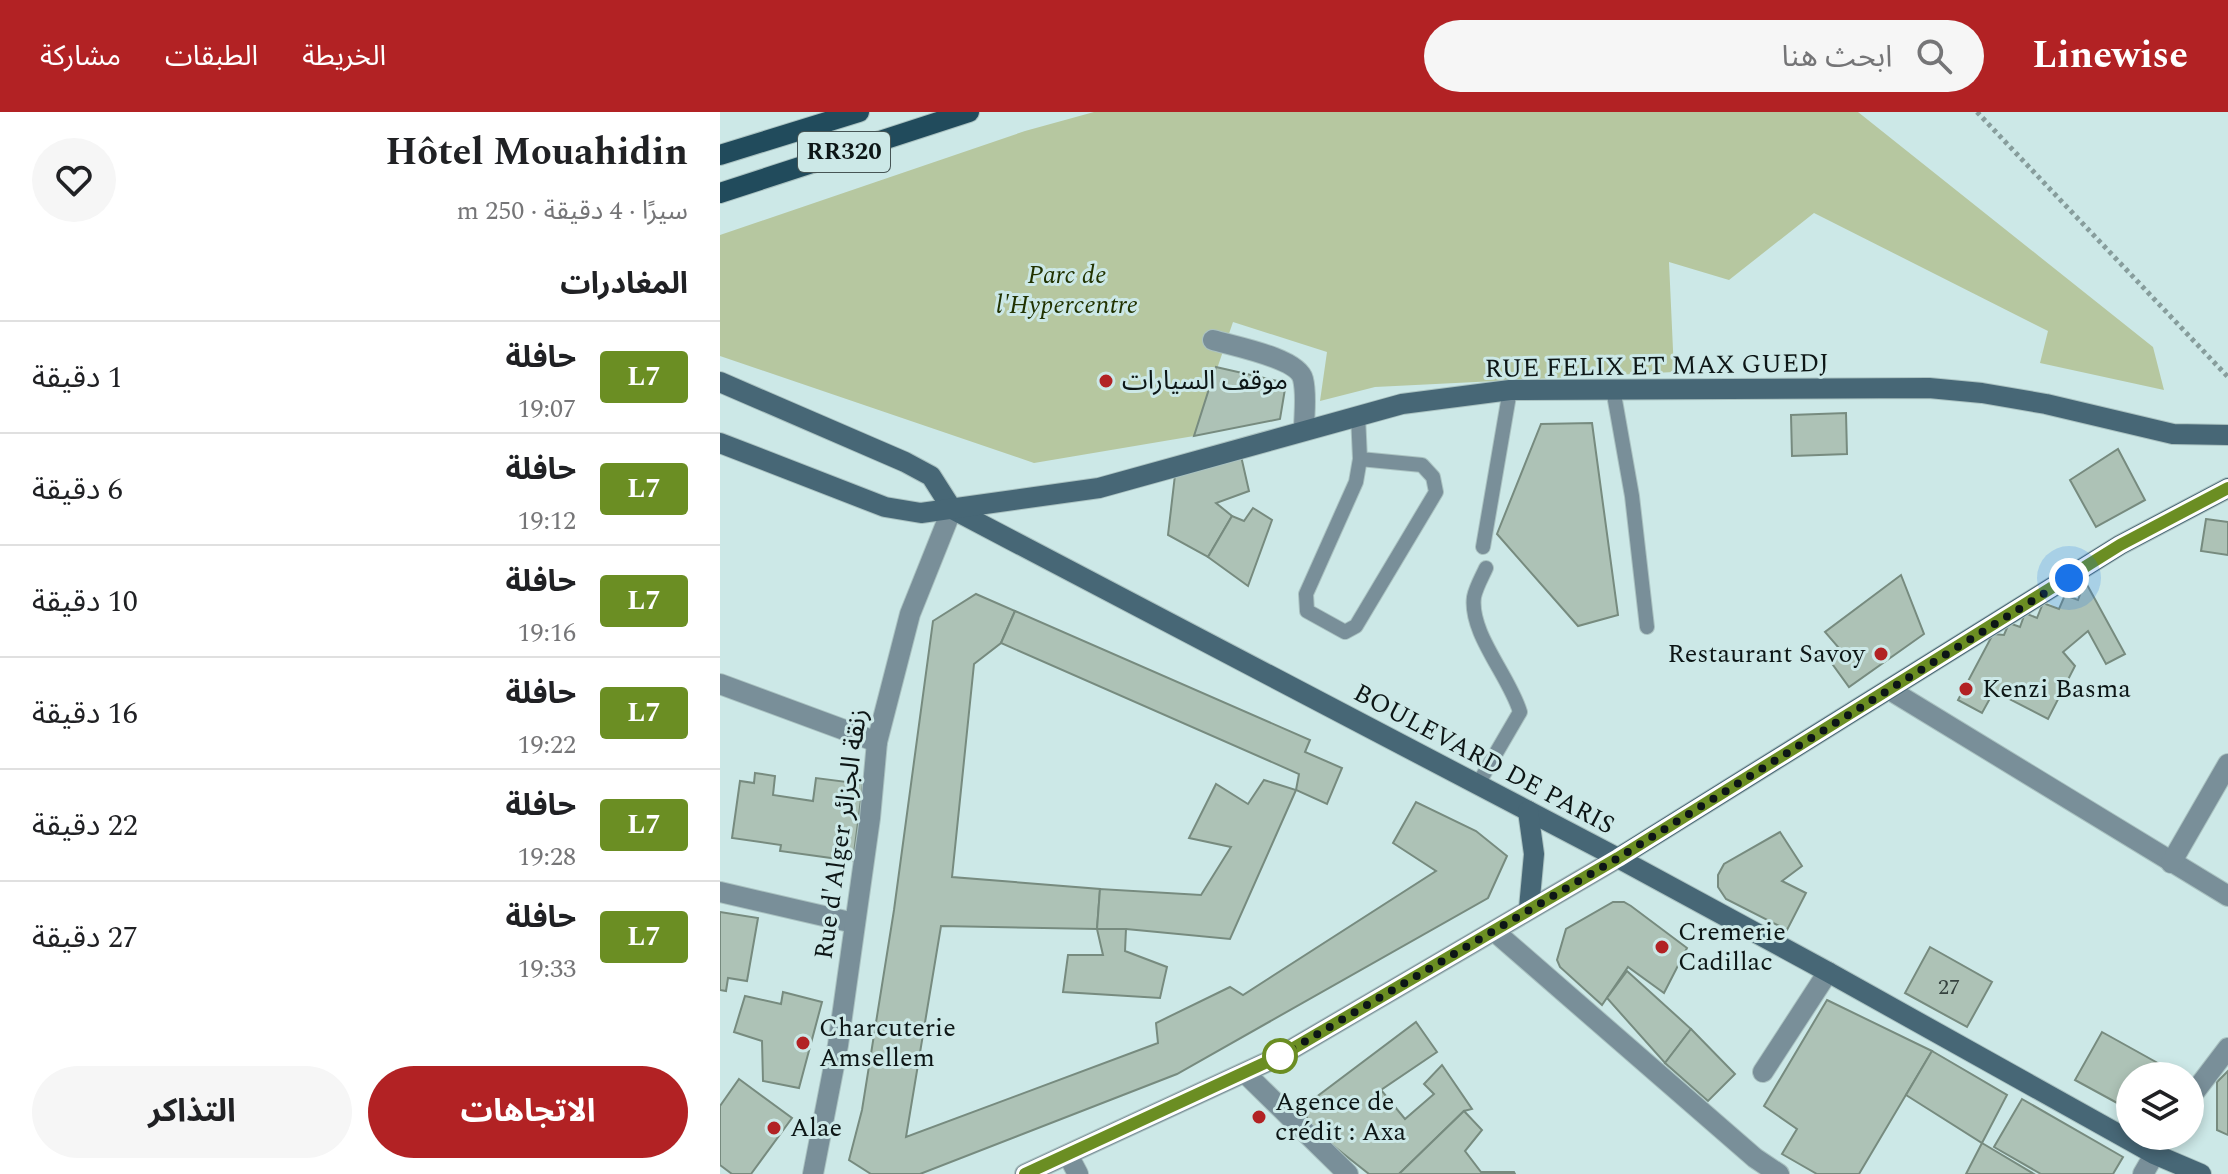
<!DOCTYPE html>
<html lang="ar">
<head>
<meta charset="utf-8">
<style>
	body { margin:0; font-family:Spectral,"Noto Sans Arabic",serif; background:#f6f6f6; color:#202124; direction:rtl; height:100vh; display:flex; flex-direction:column; font-size:30px; white-space:nowrap }
	* { box-sizing:border-box; margin:0 }
	p { font-size:26px; color:#757577 }
	.icon { flex:none; width:44px; height:44px; fill:none; stroke:currentColor; stroke-width:2; stroke-linecap:round; stroke-linejoin:round }
	.map { position:relative; flex:1; overflow:hidden; direction:ltr }
	.panel { display:flex; flex-direction:column; background:#fff; width:720px }
	.panel>* { flex:none }
	.badge { padding:0 16px; border-radius:6px; font-size:28px; line-height:52px }
	.fabs { position:absolute; left:1396px; top:950px; display:grid; gap:16px }
	.fabs a { display:grid; place-items:center; width:88px; height:88px; border-radius:50%; background:#fff; box-shadow:0 4px 12px #0003; font-size:40px }
	.you { position:absolute; width:40px; height:40px; margin:-20px; border:6px solid #fff; border-radius:50%; background:#1a73e8; box-shadow:0 0 0 12px #1a73e833 }
	.map>.badge { position:absolute; translate:-50% -50%; box-shadow:0 0 0 4px #fff }
	h2 { padding:0 32px; font-size:30px; line-height:72px }
	.round { display:grid; place-items:center; flex:none; width:84px; height:84px; border-radius:42px; background:#f6f6f6 }
	.headline { display:flex; align-items:center; justify-content:space-between; height:136px; padding:0 32px }
	h1 { font-size:38px; font-weight:700; line-height:60px }
	.button { display:flex; gap:16px; margin-top:auto; padding:16px 32px }
	.button a { flex:1; height:92px; border-radius:48px; background:#b22224; color:#fff; font-size:32px; font-weight:700; line-height:92px; text-align:center }
	.button a+a { background:#f6f6f6; color:#202124 }
	ul { padding:0; list-style:none }
	li { display:flex; align-items:center; gap:24px; height:112px; padding:0 32px; border-top:2px solid #e0e0e0 }
	li div { flex:1 }
	li b { display:block; font-size:30px }
	li em { font-style:normal }
	li .badge { min-width:88px; font-weight:700; text-align:center }
	header { display:flex; align-items:center; gap:48px; box-sizing:border-box; height:112px; padding:0 40px; background:#b22224; color:#fff }
	header strong { font-size:38px }
	nav { display:flex; gap:44px; margin-inline-start:auto; font-size:28px }
	.search { width:560px; height:72px; background:#f6f6f6; display:flex; align-items:center; gap:20px; box-sizing:border-box; padding:0 28px; border-radius:44px; color:#757577; font-size:30px }
	main { display:flex; flex:1; min-height:0 }
	.map>svg:first-child { display:block }
	.green { fill:#b6c7a0 }
	.building { fill:#adc2b6; stroke:#778b7f; stroke-width:2 }
	.lines { fill:none; stroke-linecap:round; stroke-linejoin:round }
	.service-casing { stroke:#aac2c1; stroke-width:16 }
	.pedestrian-casing { stroke:#aac2c1; stroke-width:22 }
	.minor-casing { stroke:#aac2c1; stroke-width:22 }
	.tertiary-casing { stroke:#aac2c1; stroke-width:22 }
	.secondary-casing { stroke:#aac2c1; stroke-width:22 }
	.primary-casing { stroke:#aac2c1; stroke-width:22 }
	.path { stroke:#879d9c; stroke-width:5; stroke-dasharray:4 4; stroke-linecap:butt }
	.service { stroke:#798f99; stroke-width:14 }
	.pedestrian { stroke:#798f99; stroke-width:20 }
	.minor { stroke:#798f99; stroke-width:20 }
	.tertiary { stroke:#798f99; stroke-width:20 }
	.secondary { stroke:#476776; stroke-width:20 }
	.primary { stroke:#214b5c; stroke-width:20 }
	.line-casing { stroke:#fff; stroke-width:18 }
	.line { stroke:#6b8e23; stroke-width:12 }
	.walk { stroke:#0d1616; stroke-width:8; stroke-dasharray:0 14.4 }
	.poi-dot { fill:#b22224; stroke:#cce8e7; stroke-width:3 }
	.stop-dot { fill:#fff; stroke:#6b8e23; stroke-width:4 }
	.labels { text-anchor:middle; dominant-baseline:central; stroke-width:6; stroke-linejoin:round; paint-order:stroke }
	.number-label { font-size:22px; fill:#35413e }
	.shield { fill:#cce8e7; stroke:#465555; stroke-width:2 }
	.shield-label { font-size:24px; font-weight:bold; fill:#0d1616 }
	.park-label { font-size:26px; font-style:italic; fill:#213200; stroke:#cce8e7 }
	.street-label { font-size:26px; fill:#0d1616; stroke:#cce8e7 }
	.poi-label { font-size:26px; fill:#0d1616; stroke:#cce8e7; text-anchor:start }
</style>
</head>
<body>
<header>
<strong>Linewise</strong>
<div class="search"><svg class="icon" aria-label="search" viewBox="0 0 24 24"><circle cx="10" cy="10" r="6"/><path d="M15 15l6 6"/></svg>ابحث هنا</div>
<nav><a>الخريطة</a><a>الطبقات</a><a>مشاركة</a></nav>
</header>
<main>
<div class="map">
<svg width="1508" height="1062" viewBox="0 0 1508 1062">
	<rect width="100%" height="100%" fill="#cce8e7"/>
	<polygon class="green" points="374,0 1138,0 1433,235 1444,278 1320,251 1328,219 1094,101 1009,168 949,150 954,260 655,275 600,289 607,240 513,210 474,324 314,351 0,244 0,123 305,19"/>
	<g class="building">
		<polygon points="496,255 566,271 560,307 474,324"/>
		<polygon points="1126,301 1127,342 1072,344 1071,303"/>
		<polygon points="872,311 898,503 858,514 777,422 821,312"/>
		<polygon points="1398,337 1425,388 1376,415 1350,368"/>
		<polygon points="521,344 529,379 496,391 512,404 488,445 448,423 455,363"/>
		<polygon points="533,396 552,408 528,474 488,445 512,404 524,409"/>
		<polygon points="1486,407 1508,410 1508,443 1481,439"/>
		<polygon points="1181,463 1204,522 1129,575 1105,542 1119,536 1105,520"/>
		<polygon points="1365,469 1405,542 1386,552 1368,519 1343,540 1355,554 1328,607 1274,579 1262,601 1238,588 1273,522 1284,523 1289,511 1300,515 1305,501 1317,506 1323,491 1339,497 1345,483 1358,488"/>
		<polygon points="256,482 295,499 281,531 254,552 232,765 380,777 377,817 221,814 186,1025 438,931 436,911 510,875 523,883 716,759 673,731 696,690 756,719 787,744 768,786 457,962 200,1062 151,1062 129,1048 142,998 174,798 213,509"/>
		<polygon points="295,499 590,628 585,640 622,656 607,692 576,678 579,662 281,531"/>
		<polygon points="35,661 55,664 53,683 93,689 96,666 143,672 133,749 60,739 61,733 12,726 20,669 34,671"/>
		<polygon points="544,668 576,678 510,827 406,817 377,817 380,777 481,783 511,735 469,726 496,672 528,692"/>
		<polygon points="1060,720 1082,754 1062,769 1086,781 1067,818 1006,787 998,775 998,763 1004,752"/>
		<polygon points="893,790 904,790 911,794 967,836 944,881 908,855 882,893 840,855 837,848 846,817"/>
		<polygon points="0,800 38,806 27,869 8,866 6,879 0,878"/>
		<polygon points="377,817 406,817 405,839 447,855 440,886 343,880 348,843 383,843"/>
		<polygon points="1210,835 1272,870 1247,915 1185,881"/>
		<polygon points="907,859 971,917 945,951 887,886"/>
		<polygon points="63,880 102,890 79,976 43,969 42,929 14,920 25,884 61,892"/>
		<polygon points="1107,888 1212,939 1139,1062 1097,1062 1062,1042 1077,1017 1044,994"/>
		<polygon points="696,910 717,940 661,978 685,1007 714,982 704,972 722,953 752,997 744,999 679,1062 649,1062 587,1013 587,992"/>
		<polygon points="971,917 1015,962 988,989 945,951"/>
		<polygon points="1382,920 1461,964 1410,964 1410,998 1355,968"/>
		<polygon points="1212,939 1287,983 1262,1031 1186,983"/>
		<polygon points="1508,959 1508,1023 1497,1018 1497,970"/>
		<polygon points="19,967 72,1006 31,1062 12,1062 0,1053 0,994"/>
		<polygon points="1302,987 1403,1045 1393,1062 1321,1062 1274,1035"/>
		<polygon points="744,999 762,1018 745,1039 761,1060 794,1060 795,1062 679,1062"/>
		<polygon points="1262,1031 1314,1062 1246,1062"/>
	</g>
	<g class="lines">
		<g class="service-casing">
			<g id="service">
				<polyline points="893,277 912,384 927,515"/>
				<polyline points="638,303 640,347 636,370 586,482 587,499 625,520 636,514 716,380 713,365 702,353 640,347"/>
				<polyline points="763,435 790,278"/>
				<path d="M758,672L800,600C790,565 749,521 754,485C756,475 762,465 766,456"/>
			</g>
		</g>
		<g class="pedestrian-casing">
			<polyline id="pedestrian" points="1043,960 1108,860"/>
		</g>
		<g class="minor-casing">
			<g id="minor">
				<path d="M493,228C513,234 578,246 583,267C587,283 584,302 584,318"/>
				<polyline points="0,572 157,630"/>
				<polyline points="1170,578 1508,784"/>
				<polyline points="1451,751 1508,652"/>
				<polyline points="0,780 134,811"/>
				<polyline points="774,819 1035,1046 1059,1062"/>
				<polyline points="525,961 628,1062"/>
				<polyline points="1470,986 1508,936"/>
				<polyline points="348,1043 358,1062"/>
				<polyline points="1423,1062 1445,1024"/>
			</g>
		</g>
		<g class="tertiary-casing">
			<g id="tertiary">
				<polyline points="93,1062 118,933 150,706 157,630 190,502 232,397"/>
				<polyline points="305,1062 560,944 898,746"/>
			</g>
		</g>
		<g class="secondary-casing">
			<g id="secondary">
				<polyline points="0,270 185,350 211,364 232,397 898,746 1108,860 1434,1042 1481,1062"/>
				<polyline points="0,331 165,395 201,401 379,376 682,292 790,278 1209,276 1262,281 1326,292 1453,322 1508,323"/>
				<polyline points="808,699 814,742 809,796"/>
				<polyline points="898,746 1400,433 1508,376"/>
			</g>
		</g>
		<g class="primary-casing">
			<g id="primary">
				<polyline points="0,43 139,0"/>
				<polyline points="0,81 249,0"/>
			</g>
		</g>
		<polyline class="path" points="1257,0 1508,265"/>
		<use href="#service" class="service"/>
		<use href="#pedestrian" class="pedestrian"/>
		<use href="#minor" class="minor"/>
		<use href="#tertiary" class="tertiary"/>
		<use href="#secondary" class="secondary"/>
		<use href="#primary" class="primary"/>
	</g>
	<g class="lines">
		<g class="line-casing">
			<polyline id="line" points="305,1062 560,944 898,746 1400,433 1508,376"/>
		</g>
		<use href="#line" class="line"/>
		<polyline class="walk" points="560,944 898,746 1349,466"/>
	</g>
	<g class="poi-dot">
		<circle cx="386" cy="269" r="8"/>
		<circle cx="1161" cy="542" r="8"/>
		<circle cx="1246" cy="577" r="8"/>
		<circle cx="942" cy="835" r="8"/>
		<circle cx="83" cy="931" r="8"/>
		<circle cx="539" cy="1005" r="8"/>
		<circle cx="54" cy="1016" r="8"/>
	</g>
	<circle class="stop-dot" cx="560" cy="944" r="16"/>
	<g class="labels">
		<g class="number-label">
			<text x="1229" y="875">27</text>
		</g>
		<rect class="shield" x="78" y="20" width="92" height="40" rx="6"/>
		<g class="shield-label">
			<text x="124" y="40">RR320</text>
		</g>
		<g class="park-label">
			<text x="347" y="163">Parc de<tspan x="347" dy="30">l'Hypercentre</tspan></text>
		</g>
		<g class="street-label">
			<text transform="translate(937 254) rotate(-1)">RUE FELIX ET MAX GUEDJ</text>
			<text transform="translate(764 647) rotate(28)">BOULEVARD DE PARIS</text>
			<text transform="translate(121 722) rotate(-82)">Rue d'Alger زنقة الجزائر</text>
		</g>
		<g class="poi-label">
			<text x="402" y="269">موقف السيارات</text>
			<text x="1145" y="542" text-anchor="end">Restaurant Savoy</text>
			<text x="1262" y="577">Kenzi Basma</text>
			<text x="958" y="820">Cremerie<tspan x="958" dy="30">Cadillac</tspan></text>
			<text x="99" y="916">Charcuterie<tspan x="99" dy="30">Amsellem</tspan></text>
			<text x="555" y="990">Agence de<tspan x="555" dy="30">crédit : Axa</tspan></text>
			<text x="70" y="1016">Alae</text>
		</g>
	</g>
</svg>
<div class="fabs">
<a><svg class="icon" aria-label="layers" viewBox="0 0 24 24"><path d="M12 4l9 5-9 5-9-5zM3 14l9 5 9-5"/></svg></a>
</div>
<div class="you" style="left:1349px;top:466px"></div>
</div>
<section class="panel">
<div class="headline"><div><h1>Hôtel Mouahidin</h1><p>سيرًا · 4 دقيقة · 250 m</p></div><a class="round"><svg class="icon" aria-label="heart" viewBox="0 0 24 24"><path d="M12 20l-8-8c-3-5 5-10 8-4 3-6 11-1 8 4z"/></svg></a></div>
<h2>المغادرات</h2>
<ul>
<li><span class="badge" style="background:#6b8e23;color:#fff">L7</span><div><b>حافلة</b><p>19:07</p></div><em>1 دقيقة</em></li>
<li><span class="badge" style="background:#6b8e23;color:#fff">L7</span><div><b>حافلة</b><p>19:12</p></div><em>6 دقيقة</em></li>
<li><span class="badge" style="background:#6b8e23;color:#fff">L7</span><div><b>حافلة</b><p>19:16</p></div><em>10 دقيقة</em></li>
<li><span class="badge" style="background:#6b8e23;color:#fff">L7</span><div><b>حافلة</b><p>19:22</p></div><em>16 دقيقة</em></li>
<li><span class="badge" style="background:#6b8e23;color:#fff">L7</span><div><b>حافلة</b><p>19:28</p></div><em>22 دقيقة</em></li>
<li><span class="badge" style="background:#6b8e23;color:#fff">L7</span><div><b>حافلة</b><p>19:33</p></div><em>27 دقيقة</em></li>
</ul>
<div class="button"><a>الاتجاهات</a><a>التذاكر</a></div>
</section>
</main>
</body>
</html>
